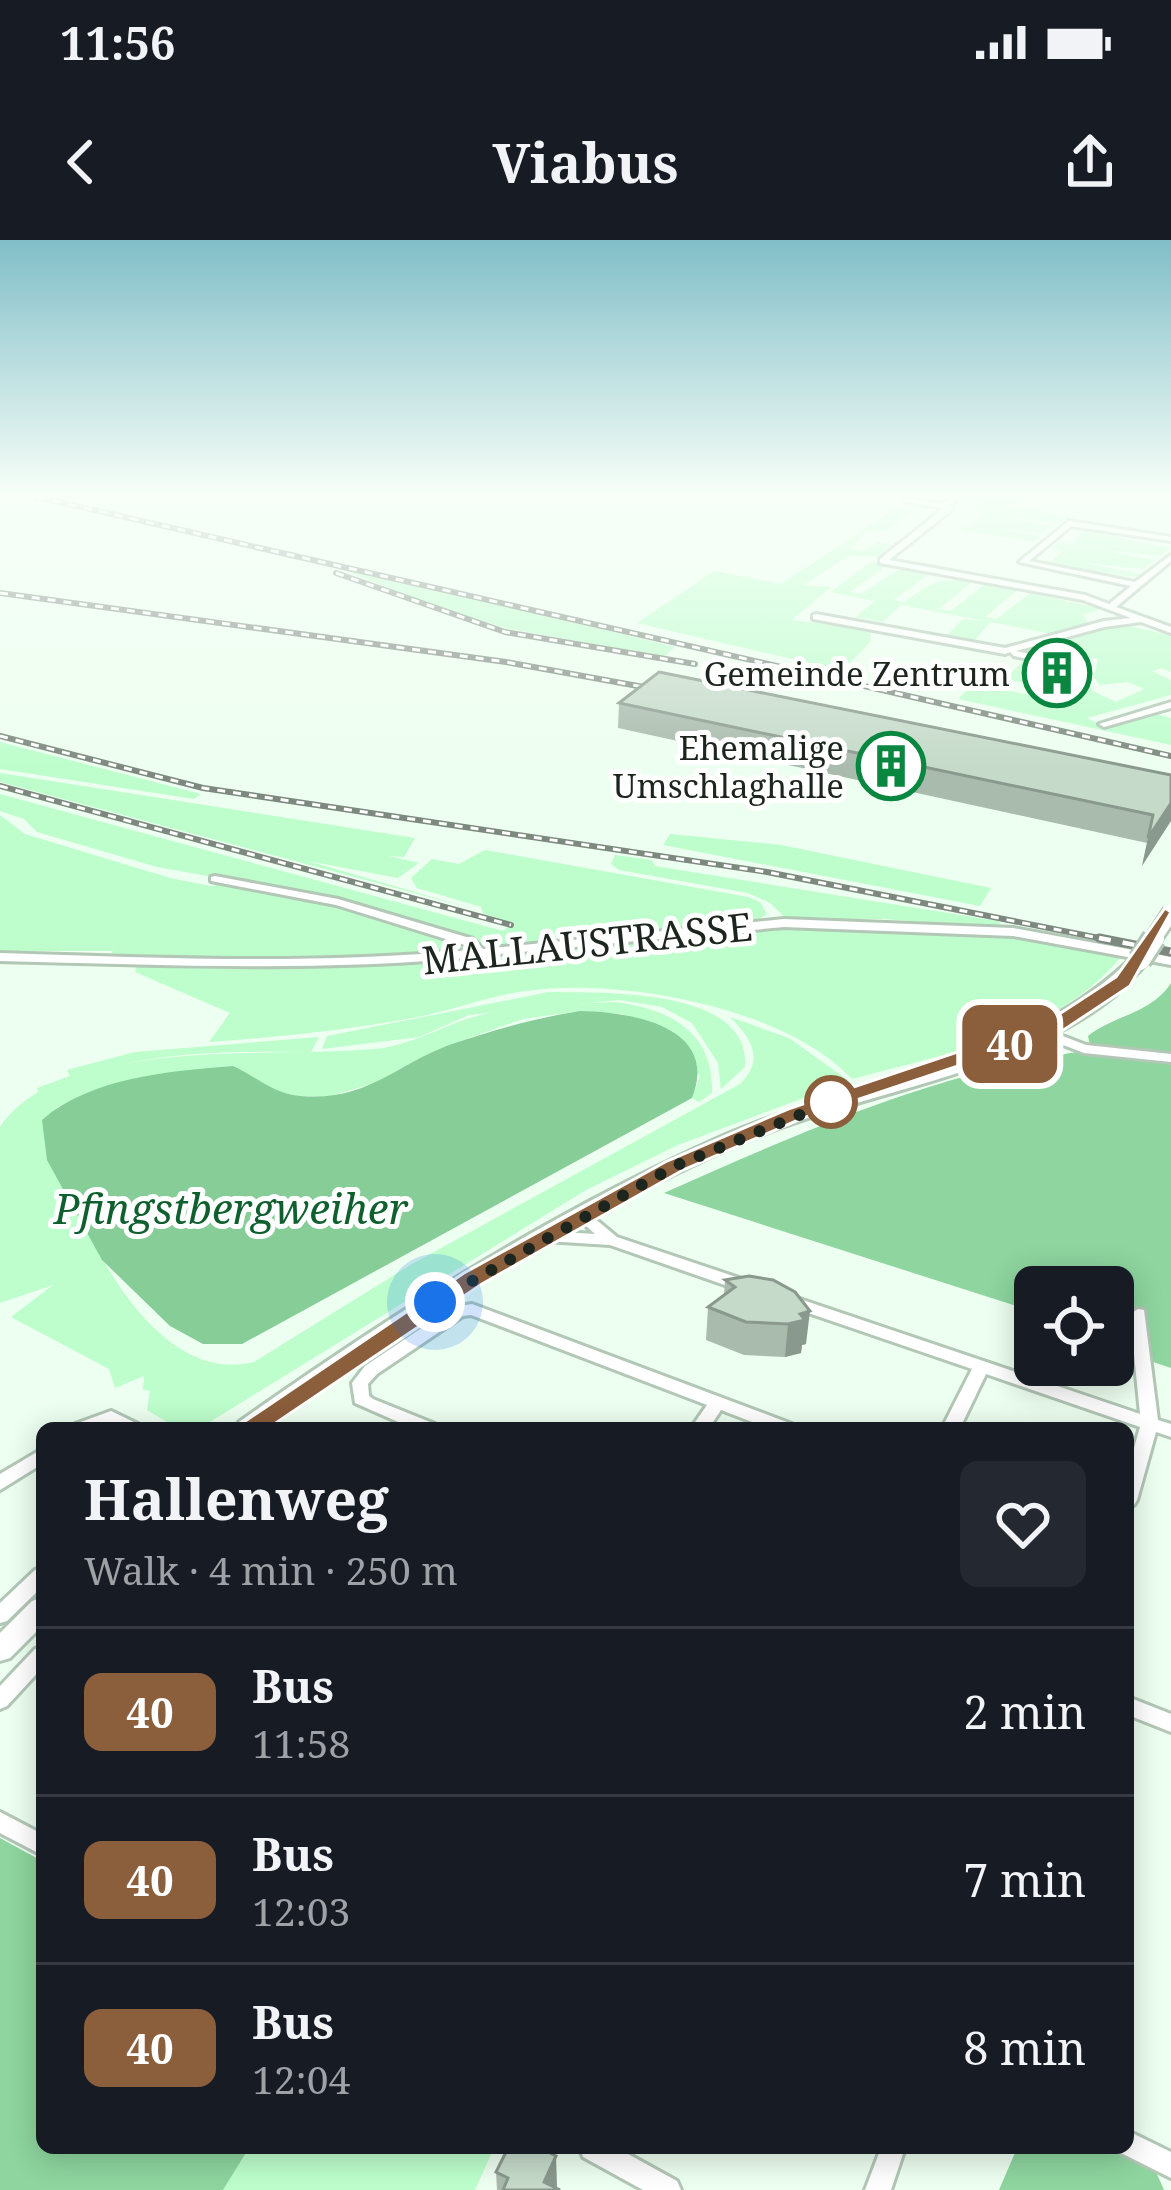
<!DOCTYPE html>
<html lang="en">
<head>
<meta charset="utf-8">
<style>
	body { margin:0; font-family:"Noto Serif",serif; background:#242831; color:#f1f3f6; height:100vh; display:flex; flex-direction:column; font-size:45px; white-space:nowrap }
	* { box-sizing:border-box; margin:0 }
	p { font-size:39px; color:#9ea1a6 }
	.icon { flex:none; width:66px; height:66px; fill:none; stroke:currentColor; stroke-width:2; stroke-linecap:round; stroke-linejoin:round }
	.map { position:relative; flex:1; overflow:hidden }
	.panel { position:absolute; left:36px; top:1182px; width:1098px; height:732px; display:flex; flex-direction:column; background:#171b24; border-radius:18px; box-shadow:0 6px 30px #0003 }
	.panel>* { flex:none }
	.badge { padding:0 24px; border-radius:18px; font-size:42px; line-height:78px }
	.fabs { position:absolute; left:1014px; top:1026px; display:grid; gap:24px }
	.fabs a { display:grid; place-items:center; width:120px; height:120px; border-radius:18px; background:#171b24; box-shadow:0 6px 30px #0003; font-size:60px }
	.you { position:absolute; width:60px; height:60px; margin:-30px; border:9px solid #fff; border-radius:50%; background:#1a73e8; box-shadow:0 0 0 18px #1a73e833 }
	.map>.badge { position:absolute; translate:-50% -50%; box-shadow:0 0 0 6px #fff }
	.round { display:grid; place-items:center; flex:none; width:126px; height:126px; border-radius:18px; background:#242831 }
	.summary { display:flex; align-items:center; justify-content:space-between; height:204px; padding:0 48px }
	h1 { font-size:57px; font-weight:700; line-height:90px }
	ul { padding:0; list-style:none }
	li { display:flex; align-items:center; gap:36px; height:168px; padding:0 48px; border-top:3px solid #363941 }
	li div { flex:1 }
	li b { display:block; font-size:45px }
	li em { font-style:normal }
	li .badge { min-width:132px; font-weight:700; text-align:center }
	.status { display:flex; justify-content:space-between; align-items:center; height:84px; padding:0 60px; background:#171b24; direction:ltr }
	.status svg { height:33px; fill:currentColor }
	header { display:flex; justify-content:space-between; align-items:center; height:156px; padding:0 48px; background:#171b24; font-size:54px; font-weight:700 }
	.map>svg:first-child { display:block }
	.green { fill:#bdfecc }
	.forest { fill:#8ed59f }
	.water { fill:#86cd97 }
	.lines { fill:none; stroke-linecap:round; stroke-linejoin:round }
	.minor-casing { stroke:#b2c7b6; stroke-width:6 }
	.major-casing { stroke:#b2c7b6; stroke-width:6 }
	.minor { fill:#fff; fill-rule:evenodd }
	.major { fill:#fff; fill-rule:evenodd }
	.rail-far1-casing { stroke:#7d897f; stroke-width:6 }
	.rail-casing { stroke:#7d897f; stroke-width:9 }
	.rail-far1 { stroke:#fff; stroke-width:3; stroke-dasharray:8; stroke-linecap:butt }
	.rail { stroke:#fff; stroke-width:4.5; stroke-dasharray:12; stroke-linecap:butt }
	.major-bridge-far1-casing { stroke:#b2c7b6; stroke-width:20; stroke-linecap:butt }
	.major-bridge-casing { stroke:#b2c7b6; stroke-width:26; stroke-linecap:butt }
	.major-bridge-far1 { stroke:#fff; stroke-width:15 }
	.major-bridge { stroke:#fff; stroke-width:20 }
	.wall { fill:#a9bbad }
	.shaded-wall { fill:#8a998d }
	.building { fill:#c5dac9; stroke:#8a998d; stroke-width:3 }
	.line { fill:#8b5e3c; stroke:#fff; stroke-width:3 }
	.walk { stroke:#1d251f; stroke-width:12; stroke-dasharray:0 21.6 }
	.stop-dot { fill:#fff; stroke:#8b5e3c; stroke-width:6 }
	.labels { text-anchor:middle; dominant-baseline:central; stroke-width:10; stroke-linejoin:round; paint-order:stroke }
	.far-poi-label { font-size:33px; fill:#1d251f; stroke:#fff; text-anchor:end }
	.street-label { font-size:39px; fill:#1d251f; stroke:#fff }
	.water-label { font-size:42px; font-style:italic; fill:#10602f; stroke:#fff }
</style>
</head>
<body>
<div class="status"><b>11:56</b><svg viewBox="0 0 49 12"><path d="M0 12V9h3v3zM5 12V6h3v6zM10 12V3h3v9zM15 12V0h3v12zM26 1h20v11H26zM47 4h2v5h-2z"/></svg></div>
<header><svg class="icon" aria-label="back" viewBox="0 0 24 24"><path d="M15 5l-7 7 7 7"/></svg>Viabus<svg class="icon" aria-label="share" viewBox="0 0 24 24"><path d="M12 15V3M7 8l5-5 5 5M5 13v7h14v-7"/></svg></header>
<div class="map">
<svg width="1171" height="1950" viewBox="0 0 1171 1950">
	<rect width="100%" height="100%" fill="#edfff0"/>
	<g class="green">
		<polygon points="956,257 1021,257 1013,267 1071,276 1059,283 1001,276 1052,286 1043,293 987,287 1039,296 1035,302 960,290 976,282 985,262"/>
		<polygon points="904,263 924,264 887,291 865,292 852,309 864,311 877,302 895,305 879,317 848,316 804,345 831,347 792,380 870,390 871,401 851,422 827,427 637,383 714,331 781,344"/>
		<polygon points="1089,287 1123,293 1120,298 1171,308 1160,316 1102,310 1156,320 1143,329 1084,323 1141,334 1138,337 1046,326 1063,311 1052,308 1058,302 1071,304"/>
		<polygon points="309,317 675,407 664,417 505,388 445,370"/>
		<path d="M873,321L886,326L850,352L861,354L899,329L929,334L894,360L905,362C929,343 941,337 972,342L939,369L951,371L985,344L1018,350L985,377L996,379L1030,353L1102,369L1082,375L1089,383L1052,394L990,382L975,400L947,395L963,379L985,381L901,365L883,382L856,377L875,361L830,352Z"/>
		<polygon points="1119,384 1171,395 1171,432 1162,428 1152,431 1171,440 1171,455 1087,478 1104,486 1153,473 1171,478 1171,505 958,459 972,445 969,443 1071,463 1075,460 1064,451 1005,439 1022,422 1041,426 1032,432 1077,440 1083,434 1093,451 1116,462 1144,449 1128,442 1100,445 1091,434 1095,433 1098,419 1044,408"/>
		<polygon points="0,502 201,554 194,559 0,529"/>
		<polygon points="0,533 415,598 404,617 389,616 419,623 398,638 308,621 470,668 0,542"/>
		<polygon points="0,554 503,691 513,682 483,674 481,667 417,648 411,638 432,619 459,624 485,610 748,657 760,662 767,674 758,680 484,711 468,699 332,658 157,627 37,592 24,579 0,571"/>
		<polygon points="0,575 25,594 170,638 211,646 230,643 336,663 465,704 470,710 320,722 109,718 113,711 0,711"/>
		<polygon points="670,594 781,605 991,648 980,666 663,605"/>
		<polygon points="615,615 652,620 655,626 998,681 1004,688 883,679 788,680 770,663 748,653 619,630 611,624"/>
		<path d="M767,686L950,690L1123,714C1060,795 946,813 852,839C785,767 620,737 525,751C489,756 454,770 418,777C349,790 279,797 209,802L230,773L135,732L137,725L251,727L459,720L565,713L658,696Z"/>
		<path d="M549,752C603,753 751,747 745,827L721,849L718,823L692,783L662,767L619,760L469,775L419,797L322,809L327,796Z"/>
		<path d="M615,762C670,769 714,792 712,853L699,862L692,858L700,836L623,774L580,771L523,779L455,803L391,838L331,856H297L265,848L233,826L133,839L57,867C70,916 77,977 103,1020C134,1074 187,1139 254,1122L412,1024L740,844C765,820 752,799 730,777L789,798L849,841L678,905L586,950L200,1188H177L147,1170L150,1151L143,1150L144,1136L115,1148L109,1129L11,1077L53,1045L0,1063V887C64,793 283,820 384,808C414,802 436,790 464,780C503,766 572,764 615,762Z"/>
		<path d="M319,797L311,812C215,811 127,811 38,852L37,848L70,836L67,830L135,812Z"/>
		<polygon points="249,1908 494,1908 475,1950 223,1950"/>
	</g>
	<g class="forest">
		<path d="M1171,743V1128L1150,1121L1149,1108L1113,1097V1047H1035V1072L664,953C801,892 942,830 1091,810L1088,796C1114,775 1151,774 1171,743Z"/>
		<polygon points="0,1598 42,1621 42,1908 249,1908 223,1950 0,1950"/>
		<polygon points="1017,1908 1106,1908 1156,1932 1164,1950 999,1950"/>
	</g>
	<path class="water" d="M580,771C633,772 720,787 692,858L242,1104H203L170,1086L102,1020L47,920L42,880C91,837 171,831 233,826C257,837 272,853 300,856C369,862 398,822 455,803C497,789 536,778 580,771Z"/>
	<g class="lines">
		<g class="minor-casing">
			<g id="minor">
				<polygon points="903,258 942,264 951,259 955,261 950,265 953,269 889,320 1085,355 1109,364 1131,346 1019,322 1069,281 1171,297 1171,301 1071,286 1029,321 1135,342 1171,315 1171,321 1116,367 1171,387 1171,393 1141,382 1104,387 1016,411 1085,425 1087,427 1082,430 1014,416 1010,412 1005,414 813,379 813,375 816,374 1005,408 1104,381 1131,378 1083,360 880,323 880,319 944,268 906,262"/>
				<polygon points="1171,462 1171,468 1104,487 1099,484"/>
				<path d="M215,636L338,659L473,699L483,709L784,679L1013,688L1171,717V725L1013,696L784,687L489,715L483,719L478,717C319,732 160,725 0,721V713C157,718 314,725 470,710L465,705L336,665L211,641V637Z"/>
				<polygon points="1042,788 1086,805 1171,814 1171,822 1084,813 1037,795 1035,792 1037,789"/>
				<polygon points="582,970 587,972 617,997 754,1043 756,1047 748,1052 742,1051 610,1005 546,1001 538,996 546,991 595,994 574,975"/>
				<polygon points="788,1055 1140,1174 1130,1074 1138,1069 1144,1070 1158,1180 1171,1184 1171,1197 1156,1192 1137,1260 1134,1265 1128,1267 1128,1229 1140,1187 986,1134 960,1188 942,1188 972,1129 782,1064 780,1060 782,1056"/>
				<polygon points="472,1064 792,1184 795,1188 768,1188 721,1170 709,1188 691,1188 707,1165 471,1075 463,1076 377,1134 368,1144 369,1156 373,1159 435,1184 438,1188 412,1188 355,1163 352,1143 365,1126 453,1067"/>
				<polygon points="111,1171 138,1184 141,1188 117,1188 110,1184 99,1188 72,1188 75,1184"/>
				<polygon points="42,1209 42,1224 0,1250 0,1234"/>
				<polygon points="42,1328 42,1347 7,1381 0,1383 0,1363 35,1330"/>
				<polygon points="42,1407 42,1428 7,1466 0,1469 0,1446 35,1409"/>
				<polygon points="1128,1457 1171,1474 1171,1492 1128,1475"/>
				<polygon points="0,1572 42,1594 42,1615 0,1593"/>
				<polygon points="1128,1891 1171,1912 1171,1938 1119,1912 1118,1908 1128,1908"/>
				<polygon points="580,1908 617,1908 677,1941 681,1950 643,1950 583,1917"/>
				<polygon points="881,1908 905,1908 891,1950 865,1950"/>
			</g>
		</g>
		<g class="major-casing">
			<g id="major">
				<path d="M1140,715L1149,720L1146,724C1136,734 1125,746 1114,756C1013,838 852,852 734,906C566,981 414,1081 265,1188H236L239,1182C392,1074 548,974 719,898C861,835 1020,829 1134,716Z"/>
				<polygon points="42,1358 42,1386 10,1418 0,1421 0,1393 32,1361"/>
			</g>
		</g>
		<use href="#minor" class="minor"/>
		<use href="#major" class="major"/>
		<g class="rail-far1-casing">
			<g id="rail-far1">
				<polyline points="37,257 1171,516"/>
				<polyline points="336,333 505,392 695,424"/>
				<polyline points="0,353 506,422 671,452"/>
				<polyline points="0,496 203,548 767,632 1114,701"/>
				<polyline points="0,546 511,685"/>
			</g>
		</g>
		<g class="rail-casing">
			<polyline id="rail" points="1099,698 1171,712"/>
		</g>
		<use href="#rail-far1" class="rail-far1"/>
		<use href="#rail" class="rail"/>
		<g class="major-bridge-far1-casing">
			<polyline id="major-bridge-far1" points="1152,701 1171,672"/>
		</g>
		<g class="major-bridge-casing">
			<polyline id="major-bridge" points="1140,720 1154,698"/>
		</g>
		<use href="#major-bridge-far1" class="major-bridge-far1"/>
		<use href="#major-bridge" class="major-bridge"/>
	</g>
	<g class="wall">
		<polygon points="619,463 1171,535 1142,626 1147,603 618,488"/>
		<polygon points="725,1040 773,1040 806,1104 802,1105 801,1113 785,1117 744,1115 706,1100 708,1067 724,1055"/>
		<polygon points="496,1932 557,1946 556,1948 560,1950 497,1950"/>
	</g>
	<g class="shaded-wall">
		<polygon points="1171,563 1171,581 1142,626 1148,598"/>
		<polygon points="810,1071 806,1104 802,1105 801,1113 785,1117 788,1084 800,1074"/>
		<polygon points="556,1916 557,1946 555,1950 544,1942"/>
	</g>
	<g class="building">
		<polygon points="659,432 1171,535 1171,563 1148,598 1153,575 619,463"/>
		<polygon points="749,1036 773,1040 795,1052 810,1071 800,1074 805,1080 788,1084 746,1082 708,1067 735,1047 725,1040"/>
		<polygon points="508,1908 540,1908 556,1916 544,1942 560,1950 503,1950 508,1938 496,1932"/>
	</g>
	<linearGradient id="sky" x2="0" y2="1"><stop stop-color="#81bec8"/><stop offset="0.48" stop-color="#f7fff8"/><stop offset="1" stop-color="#f7fff8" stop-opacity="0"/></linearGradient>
	<rect width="1171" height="530" fill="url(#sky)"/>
	<polygon class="line" points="1165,668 1171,672 1130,746 1062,791 803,878 683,930 482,1044 258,1195 239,1195 235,1188 464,1033 667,921 788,869 1047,782 1116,737"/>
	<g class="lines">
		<polyline class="walk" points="435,1062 675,926 831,862"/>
	</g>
	<defs>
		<g id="building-ring" transform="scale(3.45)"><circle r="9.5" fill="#fff" stroke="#098741" stroke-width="1.5"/><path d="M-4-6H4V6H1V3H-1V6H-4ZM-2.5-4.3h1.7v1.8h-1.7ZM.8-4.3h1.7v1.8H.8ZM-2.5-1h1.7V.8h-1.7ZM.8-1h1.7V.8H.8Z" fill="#098741"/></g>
	</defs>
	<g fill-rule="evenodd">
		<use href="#building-ring" x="1057" y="433"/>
		<use href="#building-ring" x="891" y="526"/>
	</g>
	<circle class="stop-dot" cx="831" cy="862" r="24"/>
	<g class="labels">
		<g class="far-poi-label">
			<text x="1010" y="433">Gemeinde Zentrum</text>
			<text x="844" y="507">Ehemalige<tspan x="844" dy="38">Umschlaghalle</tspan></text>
		</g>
		<g class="street-label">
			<text transform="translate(587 702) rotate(-6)">MALLAUSTRASSE</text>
		</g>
		<g class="water-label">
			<text x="231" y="967">Pfingstbergweiher</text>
		</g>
	</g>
</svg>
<div class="fabs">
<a><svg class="icon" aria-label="locate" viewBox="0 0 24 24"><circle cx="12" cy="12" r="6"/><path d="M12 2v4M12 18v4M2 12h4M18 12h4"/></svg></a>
</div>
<div class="you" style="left:435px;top:1062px"></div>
<b class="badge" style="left:1010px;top:804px;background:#8b5e3c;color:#fff">40</b>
<section class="panel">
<div class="summary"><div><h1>Hallenweg</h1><p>Walk · 4 min · 250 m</p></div><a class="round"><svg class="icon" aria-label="heart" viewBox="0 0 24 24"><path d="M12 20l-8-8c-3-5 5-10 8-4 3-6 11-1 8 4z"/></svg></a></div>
<ul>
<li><span class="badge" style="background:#8b5e3c;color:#fff">40</span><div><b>Bus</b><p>11:58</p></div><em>2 min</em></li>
<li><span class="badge" style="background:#8b5e3c;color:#fff">40</span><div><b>Bus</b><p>12:03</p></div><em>7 min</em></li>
<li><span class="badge" style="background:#8b5e3c;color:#fff">40</span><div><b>Bus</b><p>12:04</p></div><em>8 min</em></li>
</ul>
</section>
</div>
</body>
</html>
